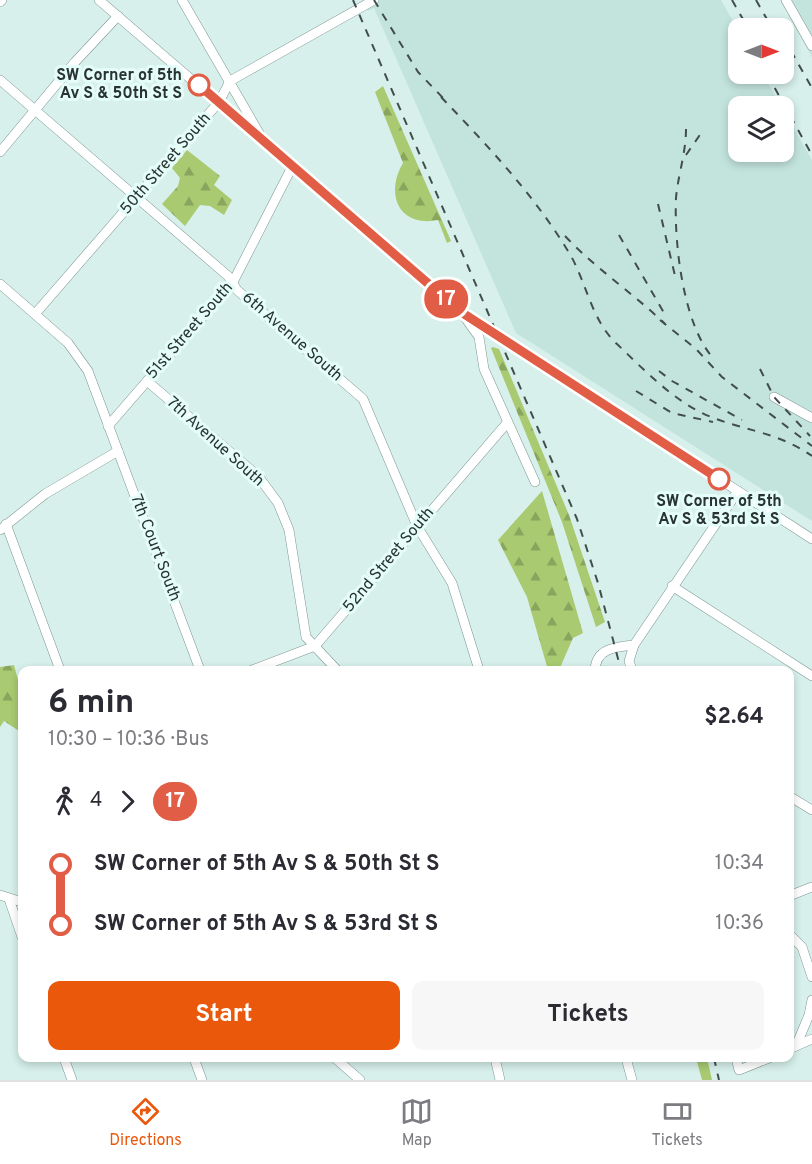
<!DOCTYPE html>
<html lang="en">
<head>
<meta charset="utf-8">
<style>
	body { margin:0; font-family:Overpass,sans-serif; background:#f7f7f7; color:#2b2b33; height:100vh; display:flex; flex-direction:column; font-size:22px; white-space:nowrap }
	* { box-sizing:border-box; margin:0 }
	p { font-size:20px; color:#7c7c81 }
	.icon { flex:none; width:33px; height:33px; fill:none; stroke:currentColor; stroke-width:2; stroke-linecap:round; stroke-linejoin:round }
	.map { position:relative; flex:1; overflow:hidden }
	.sheet { position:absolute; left:18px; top:666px; width:776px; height:396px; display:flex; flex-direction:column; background:#fff; border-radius:12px; box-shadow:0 3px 9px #0003 }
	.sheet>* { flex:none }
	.badge { padding:0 12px; border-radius:20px; font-size:21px; line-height:39px }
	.needle { width:39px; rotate:90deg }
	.controls { position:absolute; left:728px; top:18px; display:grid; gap:12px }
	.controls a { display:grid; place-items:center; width:66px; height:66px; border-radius:12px; background:#fff; box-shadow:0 3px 9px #0003; font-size:30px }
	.map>.badge { position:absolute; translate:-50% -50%; box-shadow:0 0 0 3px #fff }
	.legs { display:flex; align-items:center; gap:9px; height:66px; padding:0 30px; font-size:20px }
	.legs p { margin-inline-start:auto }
	.summary { display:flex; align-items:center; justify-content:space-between; height:102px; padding:0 30px }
	h1 { font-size:33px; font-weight:700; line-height:45px }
	.action { display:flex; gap:12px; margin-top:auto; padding:12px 30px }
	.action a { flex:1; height:69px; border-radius:12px; background:#ea580c; color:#fff; font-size:24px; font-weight:700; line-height:69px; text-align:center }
	.action a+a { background:#f7f7f7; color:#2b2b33 }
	ul { padding:0 30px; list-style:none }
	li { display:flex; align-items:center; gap:21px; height:60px; font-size:22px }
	li i { display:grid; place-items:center; width:9px; height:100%; margin:0 8px; background:currentColor }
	li i::after { content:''; width:15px; height:15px; margin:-8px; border:4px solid; border-radius:50%; background:#fff }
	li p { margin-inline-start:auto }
	li:first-child i { background:linear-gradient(#0000 50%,currentColor 0) }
	li:last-child i { background:linear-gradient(currentColor 50%,#0000 0) }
	.tabs { display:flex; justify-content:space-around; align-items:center; height:84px; border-top:2px solid #e1e1e2; background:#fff; font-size:16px; color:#7c7c81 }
	.tabs a { display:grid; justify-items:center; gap:3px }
	.tabs .on { color:#ea580c }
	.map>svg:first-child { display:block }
	.built { fill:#c3e4dd }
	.forest { fill:url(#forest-firs) }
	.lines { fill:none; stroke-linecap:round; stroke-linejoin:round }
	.minor-casing { stroke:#7e9590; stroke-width:10 }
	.minor { stroke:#fff; stroke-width:9 }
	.rail { stroke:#424e4c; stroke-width:2; stroke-dasharray:8 8; stroke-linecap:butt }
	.line-1-casing { stroke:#fff; stroke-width:14 }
	.line-1 { stroke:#e15d46; stroke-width:9 }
	.stop-1-dot { fill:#fff; stroke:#e15d46; stroke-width:3 }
	.labels { text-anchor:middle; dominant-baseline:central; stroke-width:6; stroke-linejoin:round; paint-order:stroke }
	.stop-label { font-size:16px; font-weight:bold; fill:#293331; stroke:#e4fdf8; text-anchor:end }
	.street-label { font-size:16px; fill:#293331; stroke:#e4fdf8 }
</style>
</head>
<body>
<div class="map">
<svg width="812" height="1080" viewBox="0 0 812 1080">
	<defs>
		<pattern id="forest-firs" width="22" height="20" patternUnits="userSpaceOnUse" patternTransform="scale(1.5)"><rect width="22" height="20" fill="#a9ca71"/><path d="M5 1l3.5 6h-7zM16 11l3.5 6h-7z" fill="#8aa55d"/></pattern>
	</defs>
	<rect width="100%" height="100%" fill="#d7f0eb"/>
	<g class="built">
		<polygon points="363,0 721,0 738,30 738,74 763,74 781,106 738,106 738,152 783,152 783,109 812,160 812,521 516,333 374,8 368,11"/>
		<polygon points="780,0 812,0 812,57"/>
	</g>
	<g class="forest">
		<path d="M383,86L451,241L447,243L438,220C398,228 385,193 403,163L375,92Z"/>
		<polygon points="187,150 220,176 214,185 232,200 224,215 210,206 200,205 185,226 162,204 178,186 180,178 172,168"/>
		<polygon points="493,347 499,349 569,515 605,622 596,627 562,522 491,348"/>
		<polygon points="542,491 583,633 573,638 559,670 548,670 527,597 498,540"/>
		<polygon points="14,665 22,695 22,733 4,721 0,727 0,667"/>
		<polygon points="696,1058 707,1058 712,1080 702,1080"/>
	</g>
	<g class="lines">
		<g class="minor-casing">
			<g id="minor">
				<polyline points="99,0 461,312 812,539"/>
				<polyline points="182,0 259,133"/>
				<polyline points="786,0 812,46"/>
				<polyline points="0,2 2,0"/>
				<polyline points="0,80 228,276 237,290 363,399 417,526 452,583 479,670"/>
				<polyline points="0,152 75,62 118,16"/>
				<polyline points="0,284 68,343 88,371 200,670"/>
				<polyline points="35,314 219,102 230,81 374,0"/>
				<polyline points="464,316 479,337 484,369 535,482"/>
				<polyline points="147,381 258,476 278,503 289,530 306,637 337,670"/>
				<polyline points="774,397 812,418"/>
				<polyline points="108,426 233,282 293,165"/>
				<polyline points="6,524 60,670"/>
				<polyline points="0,530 45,494 118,451"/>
				<polyline points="672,586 812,676"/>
				<polyline points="252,670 315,646 507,423"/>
				<path d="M595,670C596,648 616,647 634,645L738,491"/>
				<polyline points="632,670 629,661 634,645"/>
				<polyline points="789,796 812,810"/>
				<polyline points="0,895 22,902"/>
				<polyline points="789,896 812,887"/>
				<polyline points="9,899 22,937"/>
				<polyline points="789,934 802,947 812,977"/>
				<polyline points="796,1046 809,1015 812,1000"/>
				<polyline points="789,1049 812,1039"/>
				<polyline points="64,1058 72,1080"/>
				<polyline points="194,1058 202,1080"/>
				<polyline points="335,1058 360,1080"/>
				<polyline points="495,1058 500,1080"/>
				<polyline points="626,1058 632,1080"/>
				<polyline points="736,1058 739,1070 769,1058"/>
			</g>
		</g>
		<use href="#minor" class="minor"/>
		<g class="rail">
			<polyline points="353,0 577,519 598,583 621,670"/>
			<polyline points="374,0 418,72 447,102"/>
			<polyline points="732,0 748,28"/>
			<polyline points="756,0 772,28"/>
			<polyline points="783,37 812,88"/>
			<polyline points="767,74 812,155"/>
			<path d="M441,97C488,146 536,197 571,256C587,285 592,321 617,344C642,368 671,398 702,413C740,431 775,430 812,456"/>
			<path d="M686,129C686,153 678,175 676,198C674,243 683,324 713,358"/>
			<polyline points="686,155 704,129"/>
			<polyline points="658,204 676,280"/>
			<polyline points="619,235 667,318"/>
			<path d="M565,236C596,269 633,293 665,324"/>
			<polyline points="660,320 696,349 722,377 812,446"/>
			<polyline points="760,369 774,397 810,436"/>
			<polyline points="659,371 672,381 742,420"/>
			<polyline points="636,391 672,413 713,422"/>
			<polyline points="714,1058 719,1080"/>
		</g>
	</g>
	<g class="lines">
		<g class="line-1-casing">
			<polyline id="line-1" points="199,85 461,312 719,479"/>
		</g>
		<use href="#line-1" class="line-1"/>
	</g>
	<g class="stop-1-dot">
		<circle cx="199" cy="85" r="10"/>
		<circle cx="719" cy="479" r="10"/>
	</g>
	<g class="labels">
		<g class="stop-label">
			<text x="182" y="76">SW Corner of 5th<tspan x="182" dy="18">Av S &amp; 50th St S</tspan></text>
			<text x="719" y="502" text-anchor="middle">SW Corner of 5th<tspan x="719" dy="18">Av S &amp; 53rd St S</tspan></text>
		</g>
		<g class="street-label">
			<text transform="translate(166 164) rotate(-49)">50th Street South</text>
			<text transform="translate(190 331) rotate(-49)">51st Street South</text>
			<text transform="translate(292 337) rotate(41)">6th Avenue South</text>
			<text transform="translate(215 442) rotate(42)">7th Avenue South</text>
			<text transform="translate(155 548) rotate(69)">7th Court South</text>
			<text transform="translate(389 560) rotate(-50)">52nd Street South</text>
		</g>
	</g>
</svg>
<div class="controls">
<a><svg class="needle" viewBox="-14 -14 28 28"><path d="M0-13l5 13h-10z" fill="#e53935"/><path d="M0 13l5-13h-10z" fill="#7c7c81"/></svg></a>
<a><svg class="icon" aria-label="layers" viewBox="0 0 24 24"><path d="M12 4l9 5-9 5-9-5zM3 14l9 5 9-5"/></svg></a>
</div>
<b class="badge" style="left:446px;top:299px;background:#e15d46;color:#fff">17</b>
<section class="sheet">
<div class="summary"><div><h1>6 min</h1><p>10:30 – 10:36 · Bus</p></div><b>$2.64</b></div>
<div class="legs"><svg class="icon" aria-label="walk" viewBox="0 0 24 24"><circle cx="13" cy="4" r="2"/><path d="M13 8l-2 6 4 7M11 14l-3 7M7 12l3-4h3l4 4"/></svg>4<svg class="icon" aria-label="forward" viewBox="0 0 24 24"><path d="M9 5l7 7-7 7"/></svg><b class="badge" style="background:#e15d46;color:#fff">17</b></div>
<ul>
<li><i style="color:#e15d46"></i><b>SW Corner of 5th Av S &amp; 50th St S</b><p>10:34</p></li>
<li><i style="color:#e15d46"></i><b>SW Corner of 5th Av S &amp; 53rd St S</b><p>10:36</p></li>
</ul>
<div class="action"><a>Start</a><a>Tickets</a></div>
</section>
</div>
<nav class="tabs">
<a class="on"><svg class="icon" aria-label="directions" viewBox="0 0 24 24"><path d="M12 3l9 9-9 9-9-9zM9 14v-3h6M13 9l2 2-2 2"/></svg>Directions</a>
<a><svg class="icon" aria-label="map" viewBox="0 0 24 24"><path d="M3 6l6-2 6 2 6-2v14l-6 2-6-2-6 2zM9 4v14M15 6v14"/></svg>Map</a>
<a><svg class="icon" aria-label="tickets" viewBox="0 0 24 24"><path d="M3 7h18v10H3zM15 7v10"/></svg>Tickets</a>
</nav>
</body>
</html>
